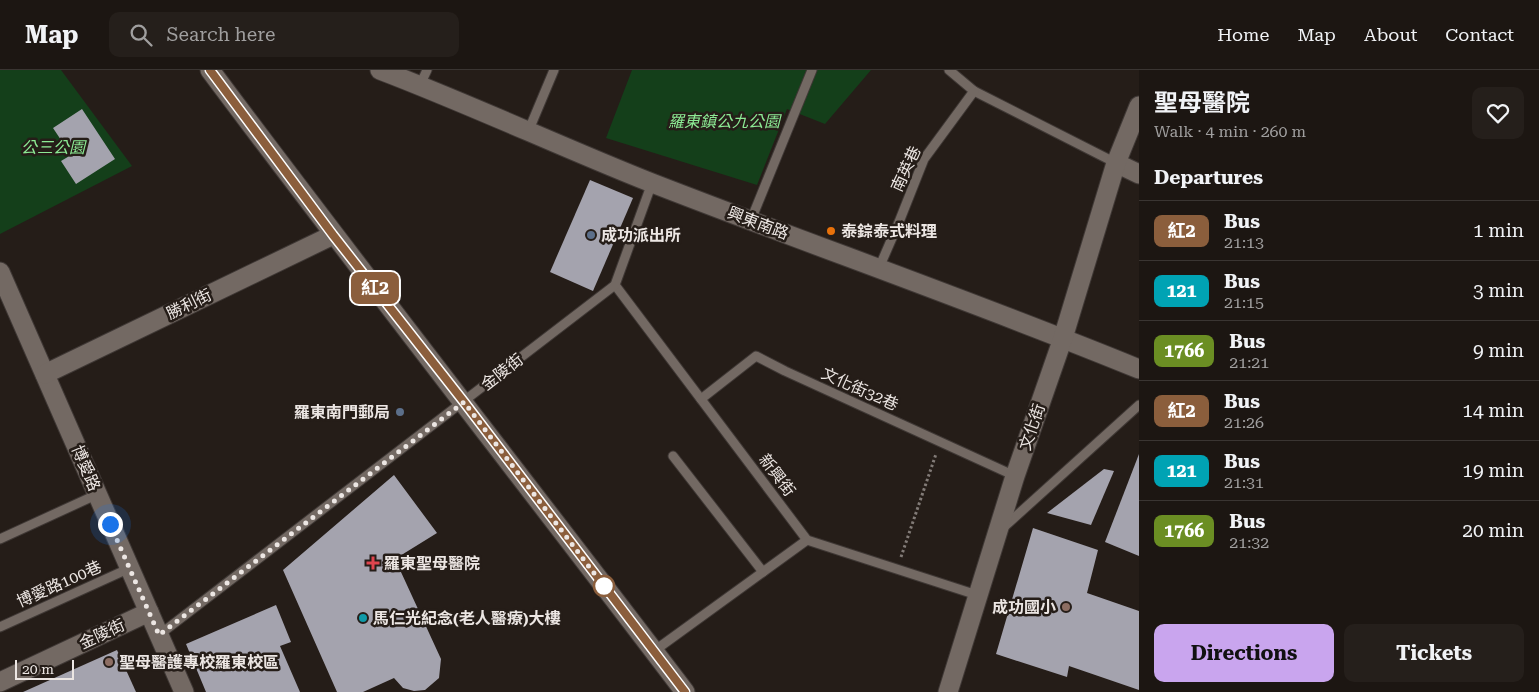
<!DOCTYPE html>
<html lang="en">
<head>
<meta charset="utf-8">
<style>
	body { margin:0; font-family:"Roboto Serif","Noto Sans TC",serif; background:#251f1b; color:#f1f3f6; height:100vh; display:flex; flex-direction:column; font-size:19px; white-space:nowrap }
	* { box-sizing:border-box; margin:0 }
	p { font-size:16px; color:#a09f9f }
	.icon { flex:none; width:28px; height:28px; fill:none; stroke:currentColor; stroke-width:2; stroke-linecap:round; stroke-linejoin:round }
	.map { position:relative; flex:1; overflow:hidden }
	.side { display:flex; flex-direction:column; background:#1c1612; width:400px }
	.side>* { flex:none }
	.badge { padding:0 10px; border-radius:8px; font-size:18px; line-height:32px }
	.scale { position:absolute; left:15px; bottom:12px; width:59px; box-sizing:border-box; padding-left:5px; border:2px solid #ece6e3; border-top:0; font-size:14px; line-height:18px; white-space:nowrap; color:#ece6e3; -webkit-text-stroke:4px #251d18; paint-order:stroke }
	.you { position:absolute; width:25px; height:25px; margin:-12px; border:4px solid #fff; border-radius:50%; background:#1a73e8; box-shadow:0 0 0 8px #1a73e833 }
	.map>.badge { position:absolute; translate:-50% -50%; box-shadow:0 0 0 2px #fff }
	h2 { padding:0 15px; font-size:19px; line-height:45px }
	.round { display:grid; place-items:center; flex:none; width:52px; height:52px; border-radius:10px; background:#251f1b }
	.overview { display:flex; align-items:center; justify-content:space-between; height:85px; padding:0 15px }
	h1 { font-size:24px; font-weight:700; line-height:38px }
	.cta { display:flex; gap:10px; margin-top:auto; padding:10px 15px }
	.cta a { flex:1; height:58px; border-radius:10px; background:#c9a5ee; color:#111; font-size:20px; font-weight:700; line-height:58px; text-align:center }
	.cta a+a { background:#251f1b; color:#f1f3f6 }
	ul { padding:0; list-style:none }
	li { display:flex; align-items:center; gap:15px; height:60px; padding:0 15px; border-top:1px solid #3a3532 }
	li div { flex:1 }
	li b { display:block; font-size:19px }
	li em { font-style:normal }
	li .badge { min-width:55px; font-weight:700; text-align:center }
	header { display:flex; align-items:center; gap:30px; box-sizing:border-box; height:70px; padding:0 25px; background:#1c1612; border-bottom:1px solid #3a3532 }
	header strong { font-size:24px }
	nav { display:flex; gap:28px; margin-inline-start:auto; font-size:18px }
	.search { width:350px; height:45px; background:#251f1b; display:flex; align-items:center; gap:12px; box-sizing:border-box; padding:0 18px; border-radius:10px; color:#a09f9f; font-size:19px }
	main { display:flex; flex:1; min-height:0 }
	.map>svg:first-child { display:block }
	.green { fill:#143f1a }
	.building { fill:#a4a3ae }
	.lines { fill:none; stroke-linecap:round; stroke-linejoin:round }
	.lane-casing { stroke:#3f3835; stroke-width:11 }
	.street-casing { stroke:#3f3835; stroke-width:21 }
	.path { stroke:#827b77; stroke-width:3; stroke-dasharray:2.5 2.5; stroke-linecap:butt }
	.lane { stroke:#736963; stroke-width:9 }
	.street { stroke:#736963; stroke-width:19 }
	.line-casing { stroke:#fff; stroke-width:11 }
	.line { stroke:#8b5e3c; stroke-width:8 }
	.walk { stroke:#ece6e3; stroke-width:5; stroke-dasharray:0 9 }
	.food-dot { fill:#e8710a; stroke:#251d18; stroke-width:2 }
	.service-dot { fill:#5c6f8a; stroke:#251d18; stroke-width:2 }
	.health-dot { fill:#e0444e; stroke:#251d18; stroke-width:2 }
	.stop-dot { fill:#fff; stroke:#8b5e3c; stroke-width:2.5 }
	.education-dot { fill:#8d6e63; stroke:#251d18; stroke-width:2 }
	.culture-dot { fill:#0f9aa8; stroke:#251d18; stroke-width:2 }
	.labels { text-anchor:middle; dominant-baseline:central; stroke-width:5; stroke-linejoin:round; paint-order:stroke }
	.park-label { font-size:16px; font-style:italic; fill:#8cea94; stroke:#251d18 }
	.street-label { font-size:16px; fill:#ece6e3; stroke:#251d18 }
	.poi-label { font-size:16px; font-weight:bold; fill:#ece6e3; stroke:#251d18; text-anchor:start }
</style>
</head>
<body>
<header>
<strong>Map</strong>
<div class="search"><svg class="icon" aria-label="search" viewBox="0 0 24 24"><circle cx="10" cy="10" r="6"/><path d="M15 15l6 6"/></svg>Search here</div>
<nav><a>Home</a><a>Map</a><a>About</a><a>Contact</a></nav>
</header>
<main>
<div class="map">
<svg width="1139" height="622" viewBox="0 0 1139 622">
	<rect width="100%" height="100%" fill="#251d18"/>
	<g class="green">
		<polygon points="0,0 61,0 132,96 0,164"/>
		<polygon points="632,0 871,0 825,54 787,39 757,115 606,68"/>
	</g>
	<g class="building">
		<polygon points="82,39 115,89 76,114 61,91 71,85 53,58"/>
		<polygon points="590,110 633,128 593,221 550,202"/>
		<polygon points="1139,384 1139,486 1105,472"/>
		<polygon points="1104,399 1114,401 1091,455 1047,443"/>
		<polygon points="394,405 437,463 395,489 441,589 439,608 425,620 414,621 403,618 394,608 363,622 337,622 283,500"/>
		<polygon points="1033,458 1098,480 1087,523 1139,541 1139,620 1069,596 1067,607 996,584"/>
		<polygon points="276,535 291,572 280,576 300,622 206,622 186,574"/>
		<polygon points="117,580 136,622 23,622"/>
	</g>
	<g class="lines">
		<g class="lane-casing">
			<g id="lane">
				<polyline points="949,0 974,21 1116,93"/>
				<polyline points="420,15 427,0"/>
				<polyline points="528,62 554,0"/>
				<polyline points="751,150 812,0"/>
				<polyline points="879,198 899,152 924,89 974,21"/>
				<polyline points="615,215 807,470 977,525"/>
				<polyline points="701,329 756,286 785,301 1015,406"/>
				<polyline points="673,386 763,502"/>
				<polyline points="1004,457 1139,335"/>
				<polyline points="0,469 98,424"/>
				<polyline points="0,557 130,498"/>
				<polyline points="159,565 615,215 652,113"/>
				<polyline points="654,581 807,470"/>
			</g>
		</g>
		<g class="street-casing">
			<g id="street">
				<path d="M210,0C366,209 527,414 685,622"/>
				<path d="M380,0C472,35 561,77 652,113C814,176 978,233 1139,299"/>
				<polyline points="1116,93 1139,104"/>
				<polyline points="0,202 184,622"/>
				<polyline points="45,304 333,165"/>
				<polyline points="0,612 149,542"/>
				<polyline points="948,622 1015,406 1063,268 1116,93 1139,36"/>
			</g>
		</g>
		<polyline class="path" points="901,487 936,384"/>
		<use href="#lane" class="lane"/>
		<use href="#street" class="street"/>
	</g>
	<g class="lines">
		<g class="line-casing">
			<polyline id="line" points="210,0 333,165 464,332 685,622"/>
		</g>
		<use href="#line" class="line"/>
		<polyline class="walk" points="110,454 159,565 464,332 606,519 604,516"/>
	</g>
	<circle class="food-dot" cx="831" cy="161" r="5"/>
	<g class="service-dot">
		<circle cx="591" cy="165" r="5"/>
		<circle cx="400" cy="342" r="5"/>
	</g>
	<path class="health-dot" d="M370.5 485.5h5v5h5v5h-5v5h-5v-5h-5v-5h5z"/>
	<circle class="stop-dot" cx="604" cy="516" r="10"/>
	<g class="education-dot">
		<circle cx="1066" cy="537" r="5"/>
		<circle cx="109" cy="592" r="5"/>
	</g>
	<circle class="culture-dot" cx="363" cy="548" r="5"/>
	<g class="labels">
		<g class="park-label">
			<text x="724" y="51">羅東鎮公九公園</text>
			<text x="53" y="77">公三公園</text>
		</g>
		<g class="street-label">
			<text transform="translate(906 99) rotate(-65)">南英巷</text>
			<text transform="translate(758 153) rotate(21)">興東南路</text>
			<text transform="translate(189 234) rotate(-26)">勝利街</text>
			<text transform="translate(502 302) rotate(-38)">金陵街</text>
			<text transform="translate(860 319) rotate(24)">文化街32巷</text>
			<text transform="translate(1032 357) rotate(-71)">文化街</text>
			<text transform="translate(86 398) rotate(67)">博愛路</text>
			<text transform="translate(777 405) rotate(53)">新興街</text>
			<text transform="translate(59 514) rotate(-24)">博愛路100巷</text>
			<text transform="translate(102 564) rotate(-25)">金陵街</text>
		</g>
		<g class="poi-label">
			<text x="841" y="161">泰錝泰式料理</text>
			<text x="601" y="165">成功派出所</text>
			<text x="390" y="342" text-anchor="end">羅東南門郵局</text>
			<text x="384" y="493">羅東聖母醫院</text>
			<text x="1056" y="537" text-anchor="end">成功國小</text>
			<text x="373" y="548">馬仁光紀念(老人醫療)大樓</text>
			<text x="119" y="592">聖母醫護專校羅東校區</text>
		</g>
	</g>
</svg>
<div class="scale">20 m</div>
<div class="you" style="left:110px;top:454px"></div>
<b class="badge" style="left:375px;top:218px;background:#8b5e3c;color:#fff">紅2</b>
</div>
<section class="side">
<div class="overview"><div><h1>聖母醫院</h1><p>Walk · 4 min · 260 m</p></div><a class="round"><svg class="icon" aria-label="heart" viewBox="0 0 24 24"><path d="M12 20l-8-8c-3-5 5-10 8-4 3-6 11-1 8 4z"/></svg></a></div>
<h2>Departures</h2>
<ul>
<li><span class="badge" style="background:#8b5e3c;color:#fff">紅2</span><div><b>Bus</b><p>21:13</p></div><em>1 min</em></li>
<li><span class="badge" style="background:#00a3b4;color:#fff">121</span><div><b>Bus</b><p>21:15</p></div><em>3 min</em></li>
<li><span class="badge" style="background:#6b8e23;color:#fff">1766</span><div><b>Bus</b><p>21:21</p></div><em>9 min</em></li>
<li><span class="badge" style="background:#8b5e3c;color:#fff">紅2</span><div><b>Bus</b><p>21:26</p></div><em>14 min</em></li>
<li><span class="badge" style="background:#00a3b4;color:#fff">121</span><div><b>Bus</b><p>21:31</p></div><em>19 min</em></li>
<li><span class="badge" style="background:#6b8e23;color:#fff">1766</span><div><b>Bus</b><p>21:32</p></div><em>20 min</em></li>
</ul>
<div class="cta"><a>Directions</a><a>Tickets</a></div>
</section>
</main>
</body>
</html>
